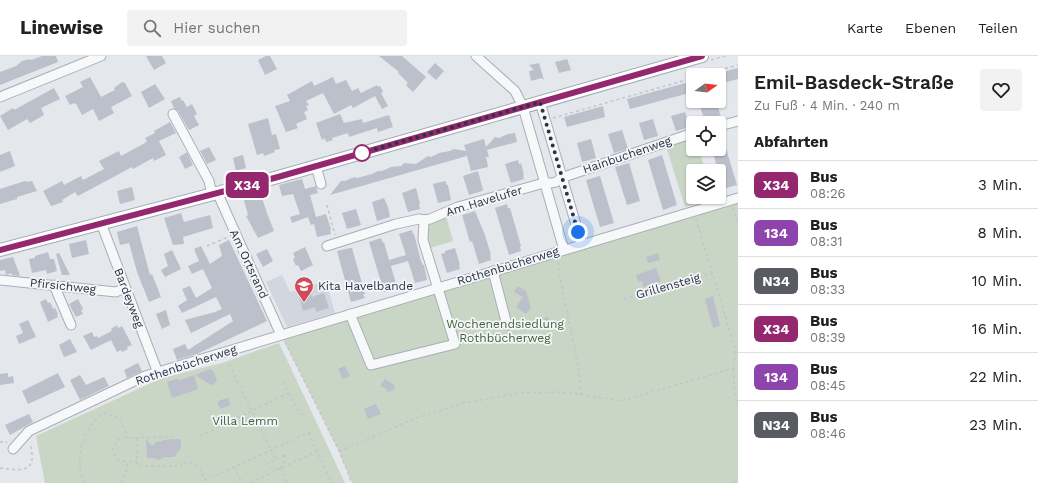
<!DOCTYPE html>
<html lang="de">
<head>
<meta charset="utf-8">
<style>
	body { margin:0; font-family:"Work Sans",sans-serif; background:#f2f2f2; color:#222; height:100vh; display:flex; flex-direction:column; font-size:15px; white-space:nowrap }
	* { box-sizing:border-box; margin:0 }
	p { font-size:13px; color:#767676 }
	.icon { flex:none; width:22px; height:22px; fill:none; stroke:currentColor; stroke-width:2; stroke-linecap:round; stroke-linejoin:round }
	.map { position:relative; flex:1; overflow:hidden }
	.sheet { display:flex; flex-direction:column; background:#fff; width:300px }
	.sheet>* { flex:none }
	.badge { padding:0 8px; border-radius:6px; font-size:14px; line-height:26px }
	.needle { width:26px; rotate:75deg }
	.fabs { position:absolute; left:686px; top:12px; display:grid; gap:8px }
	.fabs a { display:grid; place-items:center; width:40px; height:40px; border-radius:4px; background:#fff; box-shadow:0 1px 3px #0004; font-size:20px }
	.you { position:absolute; width:20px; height:20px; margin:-10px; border:3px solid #fff; border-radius:50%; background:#1a73e8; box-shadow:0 0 0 6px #1a73e833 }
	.map>.badge { position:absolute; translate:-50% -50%; box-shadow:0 0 0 2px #fff }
	h2 { padding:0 16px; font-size:15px; line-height:36px }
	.round { display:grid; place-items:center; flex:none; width:42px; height:42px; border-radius:4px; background:#f2f2f2 }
	.head { display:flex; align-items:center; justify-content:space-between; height:68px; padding:0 16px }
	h1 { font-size:19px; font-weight:600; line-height:30px }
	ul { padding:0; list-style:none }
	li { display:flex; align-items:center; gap:12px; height:48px; padding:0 16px; border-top:1px solid #e0e0e0 }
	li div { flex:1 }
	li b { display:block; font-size:15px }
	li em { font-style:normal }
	li .badge { min-width:44px; font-weight:700; text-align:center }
	header { display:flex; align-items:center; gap:24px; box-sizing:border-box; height:56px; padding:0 20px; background:#fff; border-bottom:1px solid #e0e0e0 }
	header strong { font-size:19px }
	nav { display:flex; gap:22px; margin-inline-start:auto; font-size:14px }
	.search { width:280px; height:36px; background:#f2f2f2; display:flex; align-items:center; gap:10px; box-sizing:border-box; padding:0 14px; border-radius:4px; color:#767676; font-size:15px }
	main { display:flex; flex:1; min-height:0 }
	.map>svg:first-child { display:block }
	.built { fill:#d2d6de }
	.green { fill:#c9d6c5 }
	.building { fill:#bbc0ca }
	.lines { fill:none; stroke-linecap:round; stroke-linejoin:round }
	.minor-casing { stroke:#a9aeb7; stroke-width:11 }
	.major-casing { stroke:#a3abb8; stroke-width:14 }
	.path { stroke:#c2c5cb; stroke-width:1.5; stroke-dasharray:3 3; stroke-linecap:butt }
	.minor { stroke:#f7f8fa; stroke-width:9 }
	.major { stroke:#fff; stroke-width:12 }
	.line-casing { stroke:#fff; stroke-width:9 }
	.line { stroke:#95276e; stroke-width:6 }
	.walk { stroke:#2b3445; stroke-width:4; stroke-dasharray:0 7.2 }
	.stop-dot { fill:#fff; stroke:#95276e; stroke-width:2 }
	.labels { text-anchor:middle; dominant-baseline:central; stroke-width:3.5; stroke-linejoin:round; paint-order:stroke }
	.street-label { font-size:12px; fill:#2b3445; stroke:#f4f6f9 }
	.poi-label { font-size:12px; fill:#2b3445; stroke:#f4f6f9; text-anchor:start }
	.park-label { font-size:12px; fill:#3f6138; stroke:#f4f6f9 }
</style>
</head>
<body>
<header>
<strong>Linewise</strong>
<div class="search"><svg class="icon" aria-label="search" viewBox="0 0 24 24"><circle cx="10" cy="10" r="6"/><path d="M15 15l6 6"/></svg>Hier suchen</div>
<nav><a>Karte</a><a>Ebenen</a><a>Teilen</a></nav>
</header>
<main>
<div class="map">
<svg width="738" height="427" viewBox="0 0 738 427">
	<rect width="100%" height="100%" fill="#e4e7ec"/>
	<polygon class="built" points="282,219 290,236 326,225 335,257 287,271 266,226"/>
	<g class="green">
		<polygon points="693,82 693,93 699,93 705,115 693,115 693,141 713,141 713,143 685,151 666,90"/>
		<polygon points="738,142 738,427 352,427 339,395 281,279"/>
		<polygon points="446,160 453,185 427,193 428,169 432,165"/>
		<polygon points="279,287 345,427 45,427 36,380 162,322 222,307"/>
	</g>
	<g class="building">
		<polygon points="42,0 56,0 58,6 0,29 0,16 16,10 22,5 30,3 31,4"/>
		<polygon points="146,0 162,0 166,7 154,14"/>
		<polygon points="266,0 270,0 277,13 265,19 258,4"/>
		<polygon points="379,0 402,0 426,21 413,36 406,29 408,27 398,17 399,16"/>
		<polygon points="567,3 571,14 559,17 555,6"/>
		<polygon points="435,7 444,15 436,24 427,16"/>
		<polygon points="539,7 544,24 542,22 531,25 529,15 534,14 529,9"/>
		<polygon points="738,12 738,23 719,28 719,17"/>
		<polygon points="90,21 101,41 115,34 114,32 122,26 125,27 132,40 111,51 114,57 99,65 93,53 82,59 76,48 74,47 70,49 65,40 83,31 80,26"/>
		<polygon points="333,21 336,28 346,24 352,35 358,32 361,37 377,29 378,31 380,30 383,36 381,37 388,50 382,53 375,40 353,52 351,49 334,58 323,37 306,45 309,49 306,50 308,54 304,56 307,63 296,68 298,72 286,76 275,50 290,45 287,39 312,25 314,30"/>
		<polygon points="693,25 693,36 630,53 627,43"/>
		<polygon points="155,28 165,43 149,52 141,36"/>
		<polygon points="54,32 60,43 41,52 44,59 30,67 27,63 8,74 0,60 13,52 14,54"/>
		<polygon points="180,41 182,45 183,44 187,51 192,48 197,58 194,60 199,69 189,74 178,55 174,52 171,45"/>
		<polygon points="711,46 712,48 717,47 721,62 707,66 706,62 704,63 700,50"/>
		<polygon points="603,50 605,61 567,71 564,61"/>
		<polygon points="685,56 690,71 676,75 671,60"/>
		<polygon points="340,58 344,67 362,63 363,67 389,59 393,71 378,76 377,72 349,81 348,77 332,82 333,84 326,86 325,82 322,84 316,67"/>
		<polygon points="268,62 272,79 276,78 280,93 274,94 275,96 264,100 263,97 257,99 248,68"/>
		<polygon points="653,63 658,80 644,84 639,67"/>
		<polygon points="170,66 176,77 159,85 166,99 154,105 153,102 133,113 132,111 78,140 75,136 62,144 63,146 51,150 43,135 62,125 64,129 81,120 83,124 104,113 99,105 119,95 121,100 145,87 147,85 145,82 155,77 154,75"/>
		<polygon points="622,74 628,93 614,97 608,78"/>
		<polygon points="719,76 721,76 737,129 723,133 712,93 719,93"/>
		<polygon points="515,77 517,86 487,94 489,101 486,101 488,111 471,115 467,100 330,139 341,125 345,125 354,121 357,122 372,118 378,115 382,115 391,111 401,110 404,107 416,108 428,100 431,101 439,97 450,95 453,93 466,95 464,89 484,83 486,91 495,81 499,82 508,78"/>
		<polygon points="591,83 596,102 582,106 577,87"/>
		<polygon points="209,91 216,104 207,108 200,95"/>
		<polygon points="10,95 15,110 0,116 0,99"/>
		<polygon points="187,96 193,109 185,113 179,101"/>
		<polygon points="243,99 246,112 236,115 233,102"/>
		<polygon points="662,99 677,149 663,154 648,104"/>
		<polygon points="518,104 519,108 521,107 524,119 523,119 524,123 511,127 505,108"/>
		<polygon points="629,107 640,145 627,149 615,111"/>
		<polygon points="478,115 483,134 482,135 469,139 463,120"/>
		<polygon points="600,120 614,167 600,171 586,124"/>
		<polygon points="302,123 305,133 316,130 316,131 318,137 310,139 316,161 326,158 331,173 330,174 331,178 317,181 314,168 311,169 308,161 292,167 290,161 300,158 293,138 282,140 279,129"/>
		<polygon points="25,125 27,125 27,126 32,125 37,135 17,141 17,143 0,148 0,133"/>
		<polygon points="445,125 447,129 448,129 451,144 438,147 433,128"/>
		<polygon points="132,131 135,144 120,148 117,135"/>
		<polygon points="416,132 420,148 419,148 420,153 408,156 402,137"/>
		<polygon points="261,139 267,157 274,175 258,182 246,160 248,159 244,144"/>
		<polygon points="384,142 388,151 390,161 377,165 372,146"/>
		<polygon points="507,148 508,152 510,152 521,190 520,191 521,195 509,199 495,152"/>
		<polygon points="356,153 361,169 347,173 342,157"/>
		<polygon points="475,155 485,179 491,199 490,199 491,204 479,208 472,185 470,186 462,159"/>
		<polygon points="181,157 184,166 210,159 213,172 183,181 184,188 173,189 164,162"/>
		<polygon points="137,170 150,219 152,218 161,241 149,246 137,216 129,187 120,189 117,176"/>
		<polygon points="412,174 413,178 414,178 421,205 423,209 424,209 427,224 415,227 408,205 391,210 396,228 395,228 396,232 384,236 369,186 381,182 383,187 384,186 389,204 406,199 399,178"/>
		<polygon points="86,184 89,198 72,202 69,188"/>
		<polygon points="229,184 267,265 197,298 177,304 173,293 185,288 188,294 233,265 230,258 191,277 185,264 215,256 222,253 216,241 182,257 178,250 187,244 182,233 190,230 196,242 212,232 203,213 192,218 188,210 199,205 194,193 201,190 210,208 222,200 219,189"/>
		<polygon points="305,191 313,209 301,215 298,209 296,210 293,203 295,202 293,197"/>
		<polygon points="350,192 352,192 365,238 363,238 365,242 351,246 337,195"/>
		<polygon points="455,192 460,209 459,209 460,213 447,217 441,198 445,197 445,195"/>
		<polygon points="267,193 273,205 263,211 256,198"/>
		<polygon points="172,194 181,213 165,221 161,214 168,210 164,198"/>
		<polygon points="48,196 50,203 54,203 57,215 47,218 46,214 32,217 29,203 35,202 35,200"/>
		<polygon points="59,197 70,219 62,219 56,198"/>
		<polygon points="658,197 660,204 648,207 646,201"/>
		<polygon points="13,201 19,217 20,220 12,219 11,217 6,219 5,214 0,215 0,204"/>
		<polygon points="656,212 661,225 643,231 642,225 638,226 636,219"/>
		<polygon points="518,230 526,235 531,252 526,258 516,251 523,241 514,236"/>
		<polygon points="309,233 312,241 324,237 329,252 316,256 315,251 303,255 298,236"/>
		<polygon points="713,240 720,270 713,272 705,243"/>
		<polygon points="46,243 48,247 50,246 53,253 55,252 58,258 57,259 58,261 48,266 40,246"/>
		<polygon points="78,243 83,253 81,254 83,258 76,261 69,248"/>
		<polygon points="166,254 170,269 162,273 156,258"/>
		<polygon points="548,261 550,268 522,275 531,266"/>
		<polygon points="28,264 36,281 19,288 16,280 23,277 19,268"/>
		<polygon points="117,269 118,272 122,270 132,289 127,291 128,293 122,296 121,294 117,296 111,284 91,294 83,280 92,276 94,281 97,280 98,282 112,275 111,273"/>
		<polygon points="70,283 77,296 64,301 59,289"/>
		<polygon points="138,307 142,315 127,322 124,314"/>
		<polygon points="345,310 350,320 343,323 338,313"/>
		<polygon points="210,313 214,316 217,325 214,328 211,329 195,319"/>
		<polygon points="8,317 8,321 13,320 14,327 0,329 0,318"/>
		<polygon points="58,317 65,331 28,348 22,335"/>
		<polygon points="80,319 86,329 104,321 109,330 80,344 70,324"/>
		<polygon points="194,319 198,333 172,342 167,326 176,323 180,324"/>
		<polygon points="385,323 394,329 395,334 387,336 386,333 380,330"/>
		<polygon points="227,342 229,343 230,349 221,353 218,349 218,345"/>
		<polygon points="376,348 381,358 368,363 364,353"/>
		<polygon points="29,358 33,366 10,379 5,369"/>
		<polygon points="146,383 152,390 156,386 163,385 162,384 181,383 181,392 174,401 164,401 159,404 154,402 147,402"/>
	</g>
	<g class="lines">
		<g class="minor-casing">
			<g id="minor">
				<polyline points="476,0 515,35 523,51 564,194"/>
				<polyline points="0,41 101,0"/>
				<polyline points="540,46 582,189"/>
				<polyline points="173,58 209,125 212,138"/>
				<polyline points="719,70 738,65"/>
				<polyline points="316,110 321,128"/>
				<polyline points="217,136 281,279"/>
				<polyline points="101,167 158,317"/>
				<path d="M327,190L396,168L419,163L424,164L430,163L458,151L544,127C552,127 556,128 561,122L693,77"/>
				<polyline points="493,215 507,269"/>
				<polyline points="0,224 116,236 125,232"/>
				<polyline points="54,229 71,269"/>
				<polyline points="350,258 371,309 455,288 423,184 424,164"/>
				<polyline points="13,393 29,375 145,320 738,142"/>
			</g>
		</g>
		<g class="major-casing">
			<polyline id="major" points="0,194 278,121 702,0"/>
		</g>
		<g class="path">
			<polyline points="711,4 725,0"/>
			<polyline points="702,19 738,9"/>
			<polyline points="553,62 693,22"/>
			<polyline points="327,149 335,179"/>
			<polyline points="733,152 738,167"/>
			<path d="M696,163L736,296C732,315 733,332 738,350"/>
			<polyline points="207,190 228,181"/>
			<path d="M558,206C563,251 579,294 581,340"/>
			<polyline points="624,243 713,217"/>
			<polyline points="285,286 339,395 352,427"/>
			<polyline points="229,308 276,404"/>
			<polyline points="283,326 297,353 303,359"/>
			<polyline points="308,377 332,427"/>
			<polyline points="200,380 289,337"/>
			<path d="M137,382V410H181V406C197,408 199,409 205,424L313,375"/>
			<polyline points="0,386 6,386 7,387"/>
			<polyline points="339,395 357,388 413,363 464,347 520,337 552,336 571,337 621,345 738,311"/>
			<path d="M285,399V405L280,412C274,414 270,413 266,408Z"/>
			<polyline points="138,406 124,405 118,403 114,398 113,391 117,385 122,382 173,381"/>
			<polyline points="234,411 242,427"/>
			<path d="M0,412C23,415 38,417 30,387"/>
			<polyline points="281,412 287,427"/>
			<path d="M84,427C74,402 82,374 103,357C121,360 121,366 128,382"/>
			<polyline points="121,427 126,417 128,406"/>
			<polyline points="250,427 317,395"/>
			<polyline points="733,427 738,423"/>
		</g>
		<use href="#minor" class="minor"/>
		<use href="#major" class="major"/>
	</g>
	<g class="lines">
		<g class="line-casing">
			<polyline id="line" points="0,194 278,121 702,0"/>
		</g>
		<use href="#line" class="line"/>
		<polyline class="walk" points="362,97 540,46 578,176"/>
	</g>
	<defs>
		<g id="school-pin" transform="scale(1)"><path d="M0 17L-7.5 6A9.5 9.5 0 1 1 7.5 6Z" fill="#d1495b" stroke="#f4f6f9"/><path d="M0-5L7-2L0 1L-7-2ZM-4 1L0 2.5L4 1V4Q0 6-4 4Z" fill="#fff"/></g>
	</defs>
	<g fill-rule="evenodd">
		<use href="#school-pin" x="304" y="230"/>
	</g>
	<circle class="stop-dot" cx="362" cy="97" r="8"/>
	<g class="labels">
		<g class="street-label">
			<text transform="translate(627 99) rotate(-19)">Hainbuchenweg</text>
			<text transform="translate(484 145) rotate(-17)">Am Havelufer</text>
			<text transform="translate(249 208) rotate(65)">Am Ortsrand</text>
			<text transform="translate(508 210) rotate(-17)">Rothenbücherweg</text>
			<text transform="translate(63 230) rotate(6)">Pfirsichweg</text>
			<text transform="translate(668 230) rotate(-16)">Grillensteig</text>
			<text transform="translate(129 242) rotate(69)">Bardeyweg</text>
			<text transform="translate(186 309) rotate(-18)">Rothenbücherweg</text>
		</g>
		<g class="poi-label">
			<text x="318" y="230">Kita Havelbande</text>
		</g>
		<g class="park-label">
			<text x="505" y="268">Wochenendsiedlung<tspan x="505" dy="14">Rothbücherweg</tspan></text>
			<text x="245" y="365">Villa Lemm</text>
		</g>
	</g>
</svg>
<div class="fabs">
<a><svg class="needle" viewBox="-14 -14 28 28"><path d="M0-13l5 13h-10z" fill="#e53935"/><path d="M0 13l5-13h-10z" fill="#767676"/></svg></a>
<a><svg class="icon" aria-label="locate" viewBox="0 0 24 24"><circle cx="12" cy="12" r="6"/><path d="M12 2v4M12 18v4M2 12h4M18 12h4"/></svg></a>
<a><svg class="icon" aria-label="layers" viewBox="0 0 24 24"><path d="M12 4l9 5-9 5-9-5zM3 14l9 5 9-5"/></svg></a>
</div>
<div class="you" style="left:578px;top:176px"></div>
<b class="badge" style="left:247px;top:129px;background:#95276e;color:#fff">X34</b>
</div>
<section class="sheet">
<div class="head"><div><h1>Emil-Basdeck-Straße</h1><p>Zu Fuß · 4 Min. · 240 m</p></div><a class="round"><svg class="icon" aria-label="heart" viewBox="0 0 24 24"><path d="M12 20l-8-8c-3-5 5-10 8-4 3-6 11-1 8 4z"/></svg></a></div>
<h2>Abfahrten</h2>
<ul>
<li><span class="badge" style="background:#95276e;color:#fff">X34</span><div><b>Bus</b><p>08:26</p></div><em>3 Min.</em></li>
<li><span class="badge" style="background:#8e44ad;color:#fff">134</span><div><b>Bus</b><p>08:31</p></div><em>8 Min.</em></li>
<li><span class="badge" style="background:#595b62;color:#fff">N34</span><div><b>Bus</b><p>08:33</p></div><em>10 Min.</em></li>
<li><span class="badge" style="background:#95276e;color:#fff">X34</span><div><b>Bus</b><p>08:39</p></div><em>16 Min.</em></li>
<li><span class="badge" style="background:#8e44ad;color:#fff">134</span><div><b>Bus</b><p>08:45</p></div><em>22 Min.</em></li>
<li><span class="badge" style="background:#595b62;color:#fff">N34</span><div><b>Bus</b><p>08:46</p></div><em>23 Min.</em></li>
</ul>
</section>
</main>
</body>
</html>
